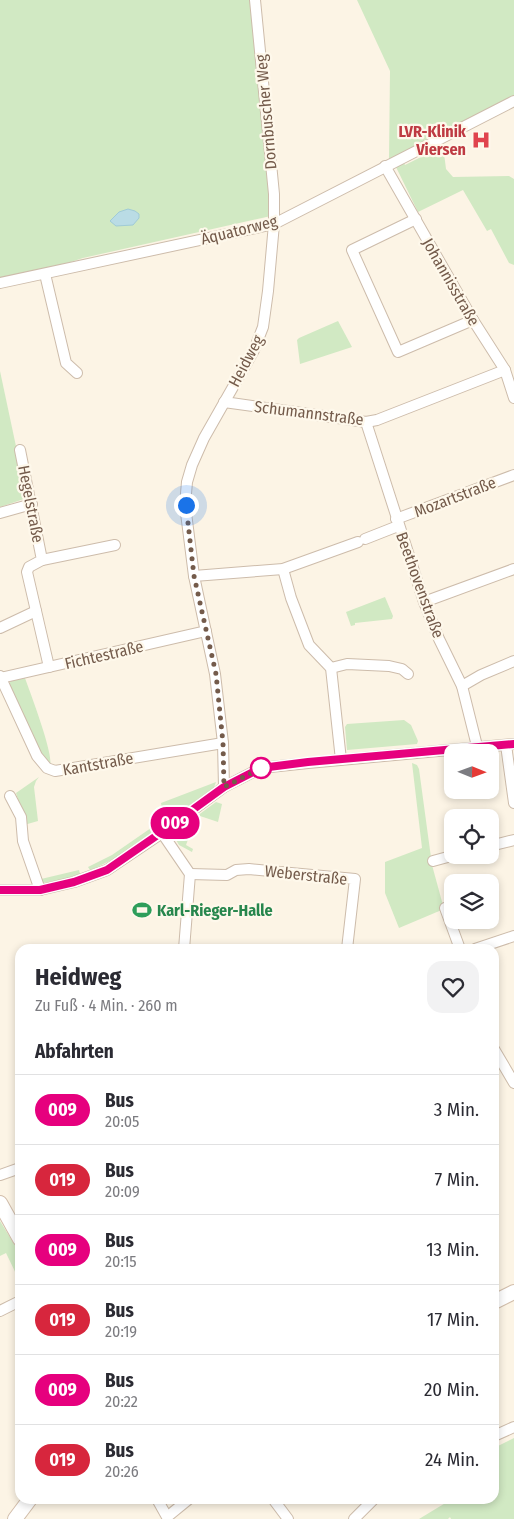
<!DOCTYPE html>
<html lang="de">
<head>
<meta charset="utf-8">
<style>
	body { margin:0; font-family:"Fira Sans Condensed",sans-serif; background:#f2f2f3; color:#2b2b33; height:100vh; display:flex; flex-direction:column; font-size:19px; white-space:nowrap }
	* { box-sizing:border-box; margin:0 }
	p { font-size:16px; color:#7c7c81 }
	.icon { flex:none; width:28px; height:28px; fill:none; stroke:currentColor; stroke-width:2; stroke-linecap:round; stroke-linejoin:round }
	.map { position:relative; flex:1; overflow:hidden }
	.panel { position:absolute; left:15px; top:944px; width:484px; height:560px; display:flex; flex-direction:column; background:#fff; border-radius:15px; box-shadow:0 2px 8px #0003 }
	.panel>* { flex:none }
	.badge { padding:0 10px; border-radius:16px; font-size:18px; line-height:32px }
	.needle { width:32px; rotate:91deg }
	.fabs { position:absolute; left:444px; top:744px; display:grid; gap:10px }
	.fabs a { display:grid; place-items:center; width:55px; height:55px; border-radius:10px; background:#fff; box-shadow:0 2px 8px #0003; font-size:25px }
	.you { position:absolute; width:25px; height:25px; margin:-12px; border:4px solid #fff; border-radius:50%; background:#1a73e8; box-shadow:0 0 0 8px #1a73e833 }
	.map>.badge { position:absolute; translate:-50% -50%; box-shadow:0 0 0 2px #fff }
	h2 { padding:0 20px; font-size:19px; line-height:45px }
	.round { display:grid; place-items:center; flex:none; width:52px; height:52px; border-radius:15px; background:#f2f2f3 }
	.overview { display:flex; align-items:center; justify-content:space-between; height:85px; padding:0 20px }
	h1 { font-size:24px; font-weight:700; line-height:38px }
	ul { padding:0; list-style:none }
	li { display:flex; align-items:center; gap:15px; height:70px; padding:0 20px; border-top:1px solid #e1e1e2 }
	li div { flex:1 }
	li b { display:block; font-size:19px }
	li em { font-style:normal }
	li .badge { min-width:55px; font-weight:700; text-align:center }
	.map>svg:first-child { display:block }
	.green { fill:#d1e9c3 }
	.water { fill:#badce5; stroke:#a0cbd6 }
	.lines { fill:none; stroke-linecap:round; stroke-linejoin:round }
	.minor-casing { stroke:#cdbcab; stroke-width:12 }
	.secondary-casing { stroke:#d2beab; stroke-width:16 }
	.minor { stroke:#fff; stroke-width:10 }
	.secondary { stroke:#fff; stroke-width:14 }
	.line-casing { stroke:#fff; stroke-width:11 }
	.line { stroke:#e6007e; stroke-width:8 }
	.walk { stroke:#745b4b; stroke-width:5; stroke-dasharray:0 9 }
	.stop-dot { fill:#fff; stroke:#e6007e; stroke-width:2.5 }
	.labels { text-anchor:middle; dominant-baseline:central; stroke-width:4.5; stroke-linejoin:round; paint-order:stroke }
	.street-label { font-size:16px; fill:#745b4b; stroke:#fef8eb }
	.health-label { font-size:16px; font-weight:bold; fill:#be3a42; stroke:#fef8eb; text-anchor:end }
	.leisure-label { font-size:16px; font-weight:bold; fill:#27864d; stroke:#fef8eb; text-anchor:start }
</style>
</head>
<body>
<div class="map">
<svg width="514" height="1519" viewBox="0 0 514 1519">
	<rect width="100%" height="100%" fill="#fcf4e5"/>
	<g class="green">
		<polygon points="0,0 253,0 257,33 271,216 83,258 43,271 0,281"/>
		<polygon points="357,0 514,0 514,97 389,160 390,71"/>
		<polygon points="429,153 444,153 446,169 453,177 509,176 514,179 514,265 509,263 491,229 487,231 463,190 418,212 395,165 403,161 405,165"/>
		<polygon points="338,321 352,347 300,364 297,340 299,338"/>
		<polygon points="0,371 27,498 0,507"/>
		<polygon points="385,597 393,616 392,619 355,623 355,625 351,626 346,612"/>
		<path d="M25,678C30,692 54,755 50,765L43,759L8,685L11,681Z"/>
		<polygon points="404,720 411,725 418,741 417,744 347,750 345,727 347,724"/>
		<polygon points="412,763 417,765 419,769 432,865 444,909 399,928 385,893 385,862 422,848"/>
		<polygon points="39,777 36,781 34,787 38,821 24,825 23,816 16,793"/>
		<path d="M216,782L213,790C174,818 135,852 90,870L88,867L112,855L164,819L161,803Z"/>
		<polygon points="216,802 222,804 218,822 197,815 186,845 193,849 192,852 179,845 173,835 174,833"/>
		<polygon points="79,870 80,874 65,879 42,883 40,881 41,879"/>
		<polygon points="0,1221 19,1252 16,1260 20,1267 20,1282 6,1253 0,1256"/>
		<polygon points="514,1438 514,1519 451,1519 450,1517 448,1519 419,1519 452,1499 494,1499 494,1448"/>
	</g>
	<polygon class="water" points="128,209 135,211 139,214 139,218 133,225 116,226 110,221 119,212"/>
	<g class="lines">
		<g class="minor-casing">
			<g id="minor">
				<polyline points="385,166 473,320 505,370 514,398"/>
				<polyline points="416,219 352,250 398,352 473,320"/>
				<polyline points="45,274 66,363 77,373"/>
				<polyline points="0,283 274,224 514,101"/>
				<polyline points="224,402 366,422 377,420 505,370"/>
				<polyline points="366,422 424,602 439,639 462,686 477,746"/>
				<polyline points="20,450 42,560 29,567 27,572 49,667"/>
				<polyline points="0,513 32,504"/>
				<polyline points="396,519 514,475"/>
				<polyline points="365,539 398,526"/>
				<polyline points="42,560 115,545"/>
				<polyline points="283,569 291,598 309,645 331,668 341,760"/>
				<polyline points="194,576 283,569 358,542"/>
				<polyline points="424,602 514,569"/>
				<polyline points="0,628 36,611"/>
				<polyline points="331,668 347,664 389,666 402,669 408,674"/>
				<polyline points="0,676 37,756 47,768 55,771 223,743"/>
				<polyline points="1,678 206,631"/>
				<polyline points="462,686 481,675 514,661"/>
				<polyline points="506,745 514,803"/>
				<polyline points="224,787 223,743 215,674 194,576 185,505 187,482 192,465 204,438 254,350 263,327 268,291 274,224 274,194 255,0"/>
				<polyline points="10,796 21,817 23,841 40,890"/>
				<polyline points="162,833 190,874 184,949"/>
				<polyline points="490,846 514,840"/>
				<polyline points="433,861 455,855"/>
				<polyline points="190,874 227,875 236,870 249,869 355,879 347,949"/>
				<polyline points="0,890 40,890 74,882 107,870 162,833 224,787 261,768 308,763 514,744"/>
				<polyline points="445,908 460,949"/>
				<polyline points="475,949 514,936"/>
				<polyline points="494,1049 514,1083"/>
				<polyline points="0,1175 20,1168"/>
				<polyline points="0,1311 20,1301"/>
				<polyline points="494,1436 514,1427"/>
				<polyline points="157,1499 167,1517 189,1499"/>
				<polyline points="273,1499 288,1519"/>
				<polyline points="354,1519 374,1499"/>
			</g>
		</g>
		<g class="secondary-casing">
			<g id="secondary">
				<polyline points="0,1203 20,1239"/>
				<polyline points="494,1302 514,1292"/>
				<polyline points="15,1519 30,1499"/>
			</g>
		</g>
		<use href="#minor" class="minor"/>
		<use href="#secondary" class="secondary"/>
	</g>
	<g class="lines">
		<g class="line-casing">
			<polyline id="line" points="0,890 40,890 74,882 107,870 162,832 224,787 261,768 308,762 514,744"/>
		</g>
		<use href="#line" class="line"/>
		<polyline class="walk" points="186,505 194,576 216,674 223,743 224,787 261,768"/>
	</g>
	<defs>
		<g id="hospital-bare" transform="scale(1.5)"><path d="M-5-5h3v3.5h4V-5h3V5h-3V1.5h-4V5h-3Z" fill="#e0444e" stroke="#fef8eb" stroke-width="2.5" paint-order="stroke"/></g>
		<g id="stadium-bare" transform="scale(1.5)"><path d="M0-5a6.5 5 0 1 0 0 10a6.5 5 0 1 0 0-10ZM-3.5-1.8h7v3.6h-7Z" fill="#2e9e5b" stroke="#fef8eb" stroke-width="2.5" paint-order="stroke"/></g>
	</defs>
	<g fill-rule="evenodd">
		<use href="#hospital-bare" x="481" y="140"/>
		<use href="#stadium-bare" x="142" y="910"/>
	</g>
	<circle class="stop-dot" cx="261" cy="768" r="10"/>
	<g class="labels">
		<g class="street-label">
			<text transform="translate(266 112) rotate(-95)">Dornbuscher Weg</text>
			<text transform="translate(239 230) rotate(-14)">Äquatorweg</text>
			<text transform="translate(451 282) rotate(60)">Johannisstraße</text>
			<text transform="translate(246 361) rotate(-62)">Heidweg</text>
			<text transform="translate(309 413) rotate(7)">Schumannstraße</text>
			<text transform="translate(455 497) rotate(-21)">Mozartstraße</text>
			<text transform="translate(31 504) rotate(79)">Hegelstraße</text>
			<text transform="translate(420 585) rotate(70)">Beethovenstraße</text>
			<text transform="translate(104 655) rotate(-13)">Fichtestraße</text>
			<text transform="translate(98 764) rotate(-10)">Kantstraße</text>
			<text transform="translate(306 875) rotate(6)">Weberstraße</text>
		</g>
		<g class="health-label">
			<text x="466" y="131">LVR-Klinik<tspan x="466" dy="18">Viersen</tspan></text>
		</g>
		<g class="leisure-label">
			<text x="157" y="910">Karl-Rieger-Halle</text>
		</g>
	</g>
</svg>
<div class="fabs">
<a><svg class="needle" viewBox="-14 -14 28 28"><path d="M0-13l5 13h-10z" fill="#e53935"/><path d="M0 13l5-13h-10z" fill="#7c7c81"/></svg></a>
<a><svg class="icon" aria-label="locate" viewBox="0 0 24 24"><circle cx="12" cy="12" r="6"/><path d="M12 2v4M12 18v4M2 12h4M18 12h4"/></svg></a>
<a><svg class="icon" aria-label="layers" viewBox="0 0 24 24"><path d="M12 4l9 5-9 5-9-5zM3 14l9 5 9-5"/></svg></a>
</div>
<div class="you" style="left:186px;top:505px"></div>
<b class="badge" style="left:175px;top:823px;background:#e6007e;color:#fff">009</b>
<section class="panel">
<div class="overview"><div><h1>Heidweg</h1><p>Zu Fuß · 4 Min. · 260 m</p></div><a class="round"><svg class="icon" aria-label="heart" viewBox="0 0 24 24"><path d="M12 20l-8-8c-3-5 5-10 8-4 3-6 11-1 8 4z"/></svg></a></div>
<h2>Abfahrten</h2>
<ul>
<li><span class="badge" style="background:#e6007e;color:#fff">009</span><div><b>Bus</b><p>20:05</p></div><em>3 Min.</em></li>
<li><span class="badge" style="background:#d7263d;color:#fff">019</span><div><b>Bus</b><p>20:09</p></div><em>7 Min.</em></li>
<li><span class="badge" style="background:#e6007e;color:#fff">009</span><div><b>Bus</b><p>20:15</p></div><em>13 Min.</em></li>
<li><span class="badge" style="background:#d7263d;color:#fff">019</span><div><b>Bus</b><p>20:19</p></div><em>17 Min.</em></li>
<li><span class="badge" style="background:#e6007e;color:#fff">009</span><div><b>Bus</b><p>20:22</p></div><em>20 Min.</em></li>
<li><span class="badge" style="background:#d7263d;color:#fff">019</span><div><b>Bus</b><p>20:26</p></div><em>24 Min.</em></li>
</ul>
</section>
</div>
</body>
</html>
